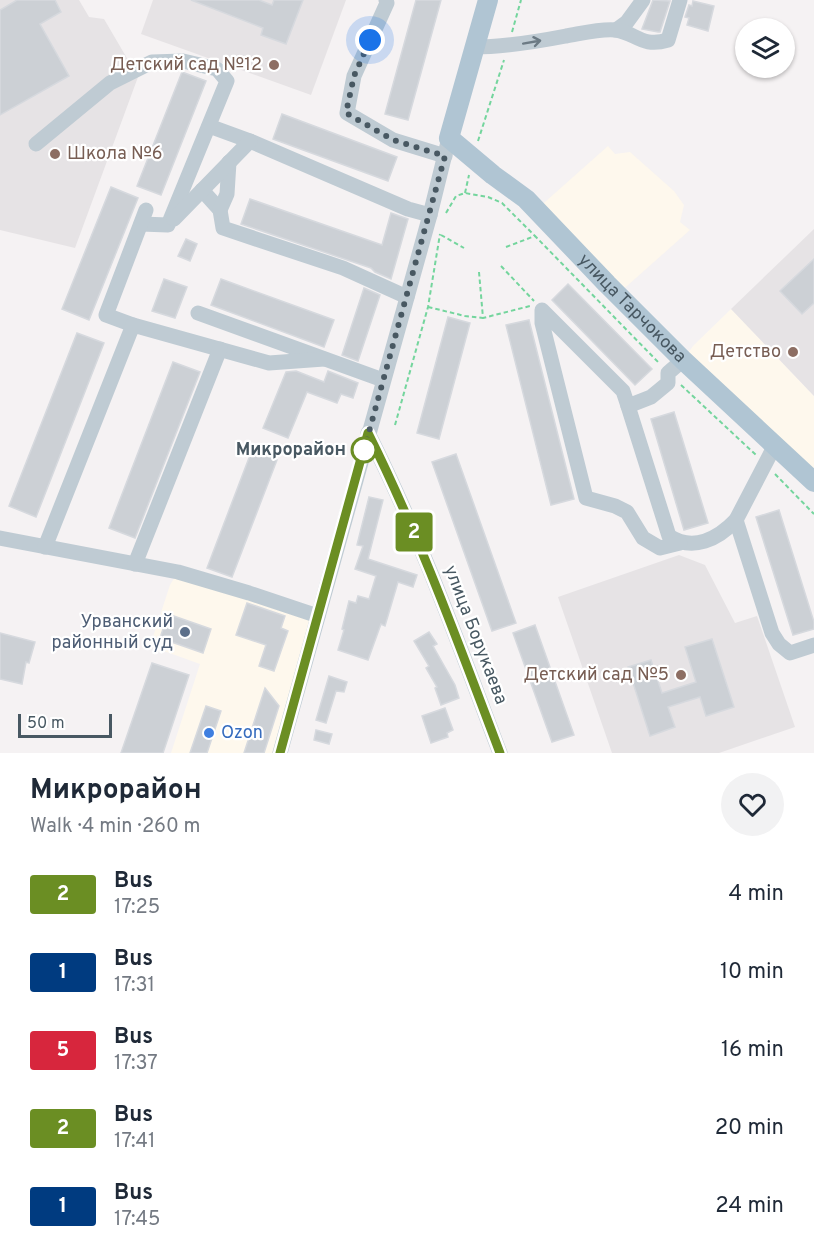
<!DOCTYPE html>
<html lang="en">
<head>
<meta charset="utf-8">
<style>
	body { margin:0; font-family:Overpass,sans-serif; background:#f2f2f3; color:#1f2937; height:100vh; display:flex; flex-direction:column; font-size:22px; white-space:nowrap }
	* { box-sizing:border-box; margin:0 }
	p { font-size:20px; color:#747a83 }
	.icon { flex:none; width:33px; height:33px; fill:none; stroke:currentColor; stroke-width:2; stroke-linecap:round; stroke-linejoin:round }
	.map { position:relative; height:753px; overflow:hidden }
	.details { display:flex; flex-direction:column; background:#fff; flex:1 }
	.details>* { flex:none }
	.badge { padding:0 12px; border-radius:4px; font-size:21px; line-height:39px }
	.fabs { position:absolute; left:735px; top:18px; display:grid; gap:12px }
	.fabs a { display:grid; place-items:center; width:60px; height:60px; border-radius:50%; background:#fff; box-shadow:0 2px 4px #0004; font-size:30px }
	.scale { position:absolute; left:18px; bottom:15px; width:94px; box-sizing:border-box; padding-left:6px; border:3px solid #485862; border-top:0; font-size:16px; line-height:21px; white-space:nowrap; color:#485862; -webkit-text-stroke:4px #fff; paint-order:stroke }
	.you { position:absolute; width:30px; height:30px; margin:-15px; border:4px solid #fff; border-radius:50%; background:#1a73e8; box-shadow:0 0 0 9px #1a73e833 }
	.map>.badge { position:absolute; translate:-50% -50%; box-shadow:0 0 0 3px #fff }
	.round { display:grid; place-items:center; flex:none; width:63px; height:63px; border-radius:32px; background:#f2f2f3 }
	.head { display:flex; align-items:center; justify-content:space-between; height:102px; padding:0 30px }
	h1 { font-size:28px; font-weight:700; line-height:45px }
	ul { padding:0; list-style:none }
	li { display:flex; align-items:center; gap:18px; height:78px; padding:0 30px }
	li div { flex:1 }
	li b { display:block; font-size:22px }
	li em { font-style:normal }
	li .badge { min-width:66px; font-weight:700; text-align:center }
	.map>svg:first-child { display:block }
	.commercial { fill:#fef8ed }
	.education { fill:#e6e3e5 }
	.building { fill:#ccd0d5; stroke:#d6d9de; stroke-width:1.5 }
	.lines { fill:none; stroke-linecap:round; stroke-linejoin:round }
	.path { stroke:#74d59d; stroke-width:2; stroke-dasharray:4.5 3; stroke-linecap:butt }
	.minor { stroke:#bfcbd3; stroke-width:15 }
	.major { stroke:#b0c5d3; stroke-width:20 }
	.oneway { stroke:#6c7a84 }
	.line-casing { stroke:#fff; stroke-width:14 }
	.line { stroke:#6b8e23; stroke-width:9 }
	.walk { stroke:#485862; stroke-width:6; stroke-dasharray:0 10.8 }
	.education-dot { fill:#8d6e63; stroke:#fff; stroke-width:2 }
	.stop-dot { fill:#fff; stroke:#6b8e23; stroke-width:3 }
	.service-dot { fill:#5c6f8a; stroke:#fff; stroke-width:2 }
	.shop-dot { fill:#3f7fe0; stroke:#fff; stroke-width:2 }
	.labels { text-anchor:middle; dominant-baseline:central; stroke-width:4.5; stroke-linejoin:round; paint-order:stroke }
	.education-label { font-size:18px; fill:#785e54; stroke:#fff; text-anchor:end }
	.street-label { font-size:18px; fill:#485862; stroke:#fff }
	.stop-label { font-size:18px; font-weight:bold; fill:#485862; stroke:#fff; text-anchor:end }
	.service-label { font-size:18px; fill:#4e5e75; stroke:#fff; text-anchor:end }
	.shop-label { font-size:18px; fill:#366cbe; stroke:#fff; text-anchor:start }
</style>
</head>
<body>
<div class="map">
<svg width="814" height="753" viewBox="0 0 814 753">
	<rect width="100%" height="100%" fill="#f5f2f3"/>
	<g class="commercial">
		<polygon points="608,146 615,154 630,152 674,191 684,205 680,222 690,230 618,294 537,209"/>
		<polygon points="731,309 814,396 814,482 683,360 693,346"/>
		<polygon points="178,572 318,616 280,753 171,753 200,664 150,646 170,585"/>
	</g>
	<g class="education">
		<polygon points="0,0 79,0 89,17 104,19 138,77 75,248 0,230"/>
		<polygon points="153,0 346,0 311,95 141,34"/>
		<polygon points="814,229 814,396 731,309"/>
		<polygon points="679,555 705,565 735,623 757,616 795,727 719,753 612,753 558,597"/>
	</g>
	<g class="building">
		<polygon points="17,0 55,0 61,12 40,24 69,76 0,115 0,10"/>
		<polygon points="191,0 259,0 272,5 274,0 303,0 286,44 261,35 263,28"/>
		<polygon points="416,0 441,0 408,120 385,114"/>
		<polygon points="653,0 670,1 660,32 658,32 642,29"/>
		<polygon points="693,1 714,6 708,31 687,25 689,18 685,17 689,5 692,6"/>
		<polygon points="182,72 206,81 161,195 137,186"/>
		<polygon points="282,114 397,157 388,181 273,139"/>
		<polygon points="111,187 138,198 89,320 62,309"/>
		<polygon points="250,199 382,245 391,213 408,219 391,279 375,272 371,268 241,224"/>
		<polygon points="186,239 197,244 190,261 178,256"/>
		<polygon points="814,259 814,303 802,314 780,291"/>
		<polygon points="164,279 187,287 175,318 152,311"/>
		<polygon points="221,279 334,320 324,347 211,305"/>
		<polygon points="568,284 652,369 635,385 552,300"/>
		<polygon points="364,288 380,295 358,361 342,355"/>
		<polygon points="448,317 470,323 439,439 417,433"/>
		<polygon points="529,320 574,499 551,505 506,325"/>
		<polygon points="77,333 104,343 36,517 9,506"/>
		<polygon points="173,362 200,372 135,538 109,528"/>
		<polygon points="296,371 324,382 328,371 358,383 353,398 341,394 337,403 307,392 288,438 263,428 286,372"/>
		<polygon points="674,412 708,523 684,530 651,419"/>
		<polygon points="252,450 277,460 232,577 207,568"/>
		<polygon points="456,454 516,623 492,631 432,462"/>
		<polygon points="369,497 383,500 368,559 417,575 413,587 398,582 385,626 381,624 368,660 338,650 344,630 342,629 349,601 356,603 358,596 369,599 376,576 355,569 363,546 357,545"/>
		<polygon points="779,510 814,622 814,629 793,635 756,517"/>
		<polygon points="247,603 285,616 281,628 288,631 274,671 259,666 266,645 236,635"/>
		<polygon points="168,614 211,629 203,653 160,638"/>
		<polygon points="535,625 574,735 552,742 513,633"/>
		<polygon points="429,632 437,644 433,646 455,685 459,698 441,705 435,688 437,687 426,668 429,666 414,641"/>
		<polygon points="0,633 35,642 29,663 26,662 22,684 0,679"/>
		<polygon points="712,639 734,707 706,716 700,697 668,707 675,727 650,736 628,667 651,660 662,693 696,682 685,647"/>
		<polygon points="152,663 189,675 163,753 121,753"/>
		<polygon points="329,676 347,682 344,692 336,691 326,723 316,720"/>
		<polygon points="265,688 279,706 264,753 244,753"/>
		<polygon points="206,706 221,711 207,753 190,753"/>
		<polygon points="445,708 453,730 447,733 448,737 431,743 422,716"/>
		<polygon points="316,730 332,734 329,744 314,740"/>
	</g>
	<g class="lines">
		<g class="path">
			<polyline points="512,32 521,0"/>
			<polyline points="478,141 504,60"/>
			<polyline points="465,193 469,175"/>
			<polyline points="446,213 456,196 465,193 488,197 502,203 535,236"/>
			<polyline points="441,235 464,248"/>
			<polyline points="506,247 535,236 660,364"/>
			<polyline points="501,266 534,301"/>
			<polyline points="479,272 483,318 530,306"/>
			<polyline points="428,307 465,316 483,318"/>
			<polyline points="681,385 756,455"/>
			<polyline points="395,425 428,307 440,234"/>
			<polyline points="775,474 814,514"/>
		</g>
		<g class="minor">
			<polyline points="386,0 387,3 354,76 347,113 393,140 445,156"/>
			<polyline points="616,30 627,22 643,0"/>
			<path d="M474,47C505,47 535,42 566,36C579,34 602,28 616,30C636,33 642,48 668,40L680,0"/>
			<polyline points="209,126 250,141 408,209 430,215"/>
			<polyline points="36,144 110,83 152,62 183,61 217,69 227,81 168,225 141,224"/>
			<polyline points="202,190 220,210 223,228 343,268 407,297"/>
			<polyline points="220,210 227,194 229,162"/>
			<polyline points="174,219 250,141"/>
			<polyline points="198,313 383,380"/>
			<polyline points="133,325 106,315 146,210"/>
			<path d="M628,406L669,536C693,552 718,539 736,520"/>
			<path d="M368,433C420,536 459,645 500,753"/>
			<polyline points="775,445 736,520 772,633 779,644 790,653 814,645"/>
			<polyline points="0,538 178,572 249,593 318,616"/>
			<polyline points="680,543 660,548 643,538 627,512 615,506 586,498 542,323 542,310 623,391 628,406 651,397 668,383 668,373 683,360"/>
			<polyline points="45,547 133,325 269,363 324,359"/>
			<polyline points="135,564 220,349"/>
			<polyline points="280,753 430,215 449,138"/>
		</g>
		<path class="major" id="s1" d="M488,0L449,138L493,175L526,199L607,284L683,360L814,482"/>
	</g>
	<defs><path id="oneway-shaft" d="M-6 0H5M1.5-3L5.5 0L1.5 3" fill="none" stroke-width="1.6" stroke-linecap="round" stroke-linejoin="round" transform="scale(1.5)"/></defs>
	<use class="oneway" href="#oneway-shaft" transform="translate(532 42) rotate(-10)"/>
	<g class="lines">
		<g class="line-casing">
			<path id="line" d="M280,753L368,433C420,537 459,645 500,753"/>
		</g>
		<use href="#line" class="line"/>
		<polyline class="walk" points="364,450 445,156 393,140 346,113 354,76 370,40"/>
	</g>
	<g class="education-dot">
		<circle cx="274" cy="65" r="6"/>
		<circle cx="55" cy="154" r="6"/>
		<circle cx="793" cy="352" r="6"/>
		<circle cx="681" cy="675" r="6"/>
	</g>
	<circle class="stop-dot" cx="364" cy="450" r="12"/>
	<circle class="service-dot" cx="185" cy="632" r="6"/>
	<circle class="shop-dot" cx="209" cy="733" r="6"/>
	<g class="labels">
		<g class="education-label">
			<text x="262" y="65">Детский сад №12</text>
			<text x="67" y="154" text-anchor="start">Школа №6</text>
			<text x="781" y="352">Детство</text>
			<text x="669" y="675">Детский сад №5</text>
		</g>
		<g class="street-label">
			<text stroke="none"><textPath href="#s1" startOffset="394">улица Тарчокова</textPath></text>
			<text transform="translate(475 635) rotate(69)">улица Борукаева</text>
		</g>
		<g class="stop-label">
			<text x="346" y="450">Микрорайон</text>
		</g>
		<g class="service-label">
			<text x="173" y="622">Урванский<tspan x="173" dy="21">районный суд</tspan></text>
		</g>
		<g class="shop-label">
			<text x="221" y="733">Ozon</text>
		</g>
	</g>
</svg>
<div class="fabs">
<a><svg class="icon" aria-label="layers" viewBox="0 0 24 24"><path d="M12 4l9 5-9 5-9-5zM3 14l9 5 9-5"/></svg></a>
</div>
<div class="scale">50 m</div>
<div class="you" style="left:370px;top:40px"></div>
<b class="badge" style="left:414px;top:532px;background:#6b8e23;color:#fff">2</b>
</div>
<section class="details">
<div class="head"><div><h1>Микрорайон</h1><p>Walk · 4 min · 260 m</p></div><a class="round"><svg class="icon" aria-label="heart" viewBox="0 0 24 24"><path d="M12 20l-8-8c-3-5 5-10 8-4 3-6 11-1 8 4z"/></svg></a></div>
<ul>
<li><span class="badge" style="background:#6b8e23;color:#fff">2</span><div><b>Bus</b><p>17:25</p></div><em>4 min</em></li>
<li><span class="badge" style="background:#003b80;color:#fff">1</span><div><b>Bus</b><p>17:31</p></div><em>10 min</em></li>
<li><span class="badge" style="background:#d7263d;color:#fff">5</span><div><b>Bus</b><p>17:37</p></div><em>16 min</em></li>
<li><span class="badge" style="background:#6b8e23;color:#fff">2</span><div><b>Bus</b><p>17:41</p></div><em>20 min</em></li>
<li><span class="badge" style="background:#003b80;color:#fff">1</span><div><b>Bus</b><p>17:45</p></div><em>24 min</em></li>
</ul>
</section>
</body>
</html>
